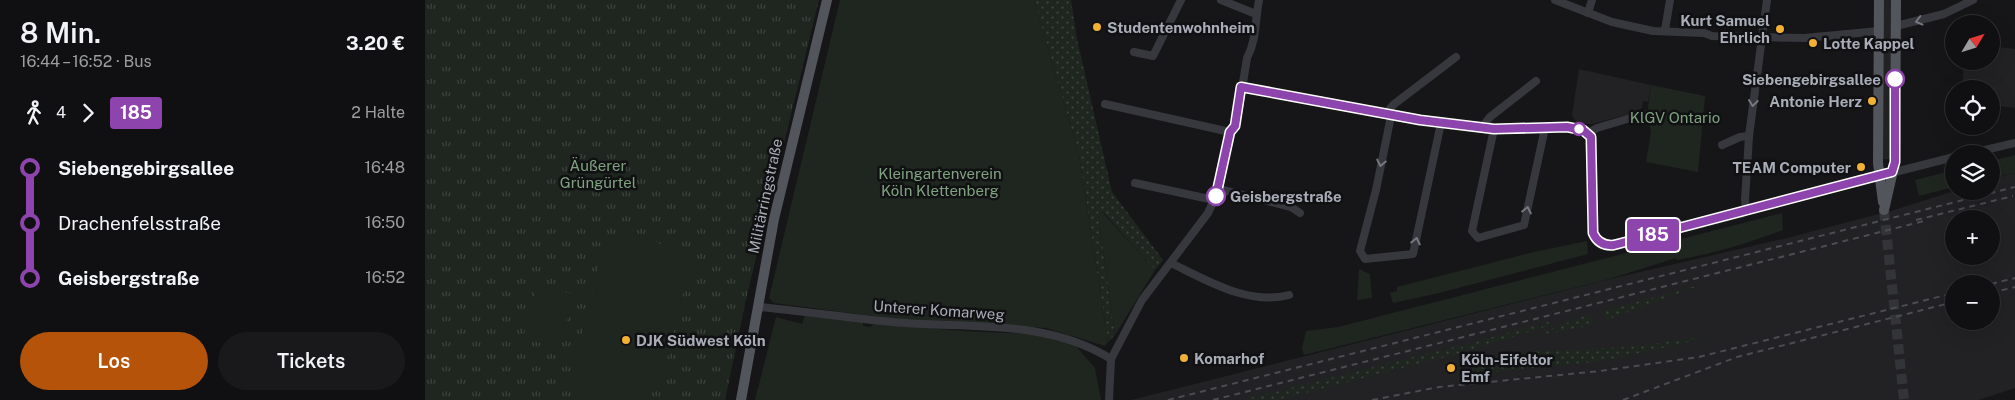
<!DOCTYPE html>
<html lang="de">
<head>
<meta charset="utf-8">
<style>
	body { margin:0; font-family:"Public Sans",sans-serif; background:#19191b; color:#f1f3f6; height:100vh; display:flex; flex-direction:column; font-size:19px; white-space:nowrap }
	* { box-sizing:border-box; margin:0 }
	p { font-size:16px; color:#9c9d9f }
	.icon { flex:none; width:28px; height:28px; fill:none; stroke:currentColor; stroke-width:2; stroke-linecap:round; stroke-linejoin:round }
	.map { position:relative; flex:1; overflow:hidden }
	.sheet { display:flex; flex-direction:column; background:#101012; width:425px }
	.sheet>* { flex:none }
	.badge { padding:0 10px; border-radius:4px; font-size:18px; line-height:32px }
	.needle { width:32px; rotate:52deg }
	.tools { position:absolute; left:1520px; top:15px; display:grid; gap:10px }
	.tools a { display:grid; place-items:center; width:55px; height:55px; border-radius:50%; background:#101012; box-shadow:0 5px 20px #0002,0 0 0 1px #303032; font-size:25px }
	.map>.badge { position:absolute; translate:-50% -50%; box-shadow:0 0 0 2px #fff }
	.legs { display:flex; align-items:center; gap:8px; height:55px; padding:0 20px; font-size:16px }
	.legs p { margin-inline-start:auto }
	.head { display:flex; align-items:center; justify-content:space-between; height:85px; padding:0 20px }
	h1 { font-size:28px; font-weight:600; line-height:38px }
	.primary-button { display:flex; gap:10px; margin-top:auto; padding:10px 20px }
	.primary-button a { flex:1; height:58px; border-radius:30px; background:#b45309; color:#fff; font-size:20px; font-weight:600; line-height:58px; text-align:center }
	.primary-button a+a { background:#19191b; color:#f1f3f6 }
	ul { padding:0 20px; list-style:none }
	li { display:flex; align-items:center; gap:18px; height:55px; font-size:19px }
	li i { display:grid; place-items:center; width:8px; height:100%; margin:0 6px; background:currentColor }
	li i::after { content:''; width:12px; height:12px; margin:-6px; border:4px solid; border-radius:50%; background:#101012 }
	li p { margin-inline-start:auto }
	li:first-child i { background:linear-gradient(#0000 50%,currentColor 0) }
	li:last-child i { background:linear-gradient(currentColor 50%,#0000 0) }
	main { display:flex; flex:1; min-height:0 }
	.map>svg:first-child { display:block }
	.built { fill:#222225; fill-rule:evenodd }
	.grass { fill:url(#grass-dots) }
	.park { fill:url(#park-tufts) }
	.garden { fill:#1e261f }
	.lines { fill:none; stroke-linecap:round; stroke-linejoin:round }
	.major-tunnel { stroke:#333438; stroke-width:10; stroke-dasharray:10 5; stroke-linecap:butt }
	.minor { stroke:#37383d; stroke-width:8 }
	.major { stroke:#53555c; stroke-width:10 }
	.rail { stroke:#4a4c52; stroke-width:2; stroke-dasharray:6 5; stroke-linecap:butt }
	.oneway { stroke:#757881 }
	.line-1-casing { stroke:#fff; stroke-width:11 }
	.line-1 { stroke:#8e44ad; stroke-width:8 }
	.poi-dot { fill:#f2b134; stroke:#111113; stroke-width:2 }
	.stop-1-dot { fill:#fff; stroke:#8e44ad; stroke-width:2.5 }
	.labels { text-anchor:middle; dominant-baseline:central; stroke-width:5; stroke-linejoin:round; paint-order:stroke }
	.poi-label { font-size:15px; font-weight:bold; fill:#a8adb8; stroke:#111113; text-anchor:start }
	.stop-label { font-size:15px; font-weight:bold; fill:#a8adb8; stroke:#111113; text-anchor:end }
	.park-label { font-size:15px; fill:#7fa381; stroke:#111113 }
	.street-label { font-size:15px; fill:#a8adb8; stroke:#111113 }
</style>
</head>
<body>
<main>
<section class="sheet">
<div class="head"><div><h1>8 Min.</h1><p>16:44 – 16:52 · Bus</p></div><b>3.20 €</b></div>
<div class="legs"><svg class="icon" aria-label="walk" viewBox="0 0 24 24"><circle cx="13" cy="4" r="2"/><path d="M13 8l-2 6 4 7M11 14l-3 7M7 12l3-4h3l4 4"/></svg>4<svg class="icon" aria-label="forward" viewBox="0 0 24 24"><path d="M9 5l7 7-7 7"/></svg><b class="badge" style="background:#8e44ad;color:#fff">185</b><p>2 Halte</p></div>
<ul>
<li><i style="color:#8e44ad"></i><b>Siebengebirgsallee</b><p>16:48</p></li>
<li><i style="color:#8e44ad"></i><span>Drachenfelsstraße</span><p>16:50</p></li>
<li><i style="color:#8e44ad"></i><b>Geisbergstraße</b><p>16:52</p></li>
</ul>
<div class="primary-button"><a>Los</a><a>Tickets</a></div>
</section>
<div class="map">
<svg width="1590" height="400" viewBox="0 0 1590 400">
	<defs>
		<pattern id="grass-dots" width="8" height="8" patternUnits="userSpaceOnUse" patternTransform="scale(1.25)"><rect width="8" height="8" fill="#1e261f"/><path d="M2 2h.1M6 6h.1" fill="none" stroke="#3c433d" stroke-width="1.8" stroke-linecap="round"/></pattern>
		<pattern id="park-tufts" width="24" height="20" patternUnits="userSpaceOnUse" patternTransform="scale(1.25)"><rect width="24" height="20" fill="#1e261f"/><path d="M3 7l-1-3M5 7V3M7 7l1-3M15 17l-1-3M17 17v-4M19 17l1-3" fill="none" stroke="#3c433d"/></pattern>
	</defs>
	<rect width="100%" height="100%" fill="#161618"/>
	<g class="built">
		<polygon points="1457,0 1467,0 1466,159 1456,159"/>
		<polygon points="1566,46 1590,49 1590,108 1566,105 1566,89 1538,89 1538,61 1566,61"/>
		<polygon points="1154,69 1226,85 1223,102 1218,101 1217,108 1212,112 1167,124 1152,124 1147,115"/>
		<path d="M1590,173V388L1554,400H706L1185,279L1362,238L1469,210L1529,191H1566V179ZM1529,219H1566V256H1529ZM1529,284H1566V321H1529Z"/>
	</g>
	<g class="grass">
		<polygon points="609,0 646,0 652,39 687,192 738,260 730,270 678,212 673,213 690,335 683,342 654,155"/>
		<polygon points="1319,215 1320,217 1211,245 1211,243"/>
		<polygon points="1282,283 1181,320 1179,311"/>
		<polygon points="1165,314 1169,325 1113,335 1113,334"/>
		<polygon points="1125,321 1126,325 1041,351 1042,344 1108,326 1109,328"/>
		<polygon points="1276,337 1277,339 1178,361 1027,376 1095,352 1205,347"/>
		<polygon points="1037,345 1039,352 853,400 817,400"/>
	</g>
	<polygon class="park" points="0,0 394,0 322,295 300,400 0,400"/>
	<g class="garden">
		<polygon points="415,0 609,0 654,155 683,342 680,346 621,328 470,319 349,303 344,298"/>
		<polygon points="1226,85 1280,96 1273,172 1221,162 1226,132 1222,115"/>
		<polygon points="1590,155 1590,173 1566,178 1566,161"/>
		<polygon points="1529,170 1529,187 1494,196 1490,180"/>
		<polygon points="677,212 730,270 690,335 673,213"/>
		<path d="M1357,213L1358,230C1323,243 1289,254 1251,260V258L1184,279L879,355L877,348L881,331L913,327Z"/>
		<polygon points="188,236 210,243 226,238 247,253 249,252 267,267 263,286 260,285 237,379 222,400 168,400 146,378 178,251 184,248"/>
		<polygon points="1162,241 1163,254 1014,293 968,303 965,293 972,291 972,287 1109,252"/>
		<polygon points="934,269 945,274 947,298 932,300"/>
		<polygon points="112,285 148,294 134,348 98,338"/>
		<polygon points="380,315 438,322 438,326 445,327 449,324 539,331 605,334 649,344 670,368 676,400 330,400 351,317 377,324"/>
	</g>
	<g class="lines">
		<polyline class="major-tunnel" points="1459,210 1479,400"/>
		<g class="minor">
			<polyline points="796,0 831,14"/>
			<polyline points="1130,0 1187,22 1228,31 1279,33 1287,36 1379,38 1454,31"/>
			<polyline points="1163,13 1167,0"/>
			<polyline points="1471,26 1519,14 1548,0"/>
			<polyline points="1240,30 1245,0"/>
			<polyline points="709,52 728,56 756,0"/>
			<polyline points="816,87 995,120 1069,129 1142,127 1158,129 1163,133 1167,142 1168,233 1173,241 1184,245 1529,157"/>
			<polyline points="680,104 805,132"/>
			<polyline points="960,115 968,105 1031,57"/>
			<polyline points="966,116 951,190 935,251 940,259 988,254 1016,123"/>
			<polyline points="1058,126 1065,117 1111,81"/>
			<polyline points="1069,129 1047,231 1053,238 1099,225 1120,128"/>
			<polyline points="1163,133 1172,128 1219,114"/>
			<polyline points="1297,145 1315,137 1324,136"/>
			<polyline points="1543,154 1590,143"/>
			<polyline points="710,183 789,200"/>
			<polyline points="794,189 866,207 875,213"/>
			<polyline points="1321,211 1320,200 1324,136 1342,0"/>
			<path d="M746,263C781,280 824,306 864,295"/>
			<path d="M334,307C378,311 422,318 467,322C542,329 620,318 686,359"/>
			<path d="M684,400L686,359L717,300L783,213L794,189L805,132L811,126L822,58C832,39 830,20 834,0"/>
		</g>
		<g class="major">
			<polyline points="1454,0 1453,163 1458,202"/>
			<polyline points="1459,210 1470,162 1471,0"/>
			<polyline points="316,400 349,219 402,0"/>
		</g>
		<g class="rail">
			<polyline points="1491,220 1588,196"/>
			<polyline points="1566,284 1590,278"/>
			<polyline points="1566,293 1590,287"/>
			<polyline points="743,400 1590,187"/>
			<polyline points="788,400 1499,221"/>
			<polyline points="947,400 1014,387 1175,371 1274,357 1529,293"/>
			<polyline points="1198,400 1312,357 1529,302"/>
		</g>
	</g>
	<defs><path id="oneway-chevron" d="M-2-3.5L2.5 0L-2 3.5" fill="none" stroke-width="1.6" stroke-linecap="round" stroke-linejoin="round" transform="scale(1.25)"/></defs>
	<g class="oneway">
		<use href="#oneway-chevron" transform="translate(1494 21) rotate(166)"/>
		<use href="#oneway-chevron" transform="translate(1328 103) rotate(97)"/>
		<use href="#oneway-chevron" transform="translate(956 163) rotate(102)"/>
		<use href="#oneway-chevron" transform="translate(1102 210) rotate(-78)"/>
		<use href="#oneway-chevron" transform="translate(991 241) rotate(-78)"/>
	</g>
	<g class="lines">
		<g class="line-1-casing">
			<path id="line-1" d="M791,196L805,132L810,126L816,87L995,120L1069,129L1142,127L1158,130L1166,137L1168,233C1172,242 1179,246 1189,245L1467,172L1470,162V79"/>
		</g>
		<use href="#line-1" class="line-1"/>
	</g>
	<g class="poi-dot">
		<circle cx="672" cy="27" r="5"/>
		<circle cx="1355" cy="29" r="5"/>
		<circle cx="1388" cy="43" r="5"/>
		<circle cx="1447" cy="101" r="5"/>
		<circle cx="1436" cy="167" r="5"/>
		<circle cx="201" cy="340" r="5"/>
		<circle cx="759" cy="358" r="5"/>
		<circle cx="1026" cy="368" r="5"/>
	</g>
	<g class="stop-1-dot">
		<circle cx="1470" cy="79" r="9"/>
		<circle cx="1154" cy="129" r="6"/>
		<circle cx="791" cy="196" r="9"/>
	</g>
	<g class="labels">
		<g class="poi-label">
			<text x="1345" y="20" text-anchor="end">Kurt Samuel<tspan x="1345" dy="17">Ehrlich</tspan></text>
			<text x="682" y="27">Studentenwohnheim</text>
			<text x="1398" y="43">Lotte Kappel</text>
			<text x="1437" y="101" text-anchor="end">Antonie Herz</text>
			<text x="1426" y="167" text-anchor="end">TEAM Computer</text>
			<text x="211" y="340">DJK Südwest Köln</text>
			<text x="769" y="358">Komarhof</text>
			<text x="1036" y="359">Köln-Eifeltor<tspan x="1036" dy="17">Emf</tspan></text>
		</g>
		<g class="stop-label">
			<text x="1456" y="79">Siebengebirgsallee</text>
			<text x="805" y="196" text-anchor="start">Geisbergstraße</text>
		</g>
		<g class="park-label">
			<text x="1250" y="117">KlGV Ontario</text>
			<text x="173" y="165">Äußerer<tspan x="173" dy="17">Grüngürtel</tspan></text>
			<text x="515" y="173">Kleingartenverein<tspan x="515" dy="17">Köln Klettenberg</tspan></text>
		</g>
		<g class="street-label">
			<text transform="translate(340 196) rotate(-78)">Militärringstraße</text>
			<text transform="translate(514 310) rotate(4)">Unterer Komarweg</text>
		</g>
	</g>
</svg>
<div class="tools">
<a><svg class="needle" viewBox="-14 -14 28 28"><path d="M0-13l5 13h-10z" fill="#e53935"/><path d="M0 13l5-13h-10z" fill="#9c9d9f"/></svg></a>
<a><svg class="icon" aria-label="locate" viewBox="0 0 24 24"><circle cx="12" cy="12" r="6"/><path d="M12 2v4M12 18v4M2 12h4M18 12h4"/></svg></a>
<a><svg class="icon" aria-label="layers" viewBox="0 0 24 24"><path d="M12 4l9 5-9 5-9-5zM3 14l9 5 9-5"/></svg></a>
<a>+</a>
<a>−</a>
</div>
<b class="badge" style="left:1228px;top:235px;background:#8e44ad;color:#fff">185</b>
</div>
</main>
</body>
</html>
